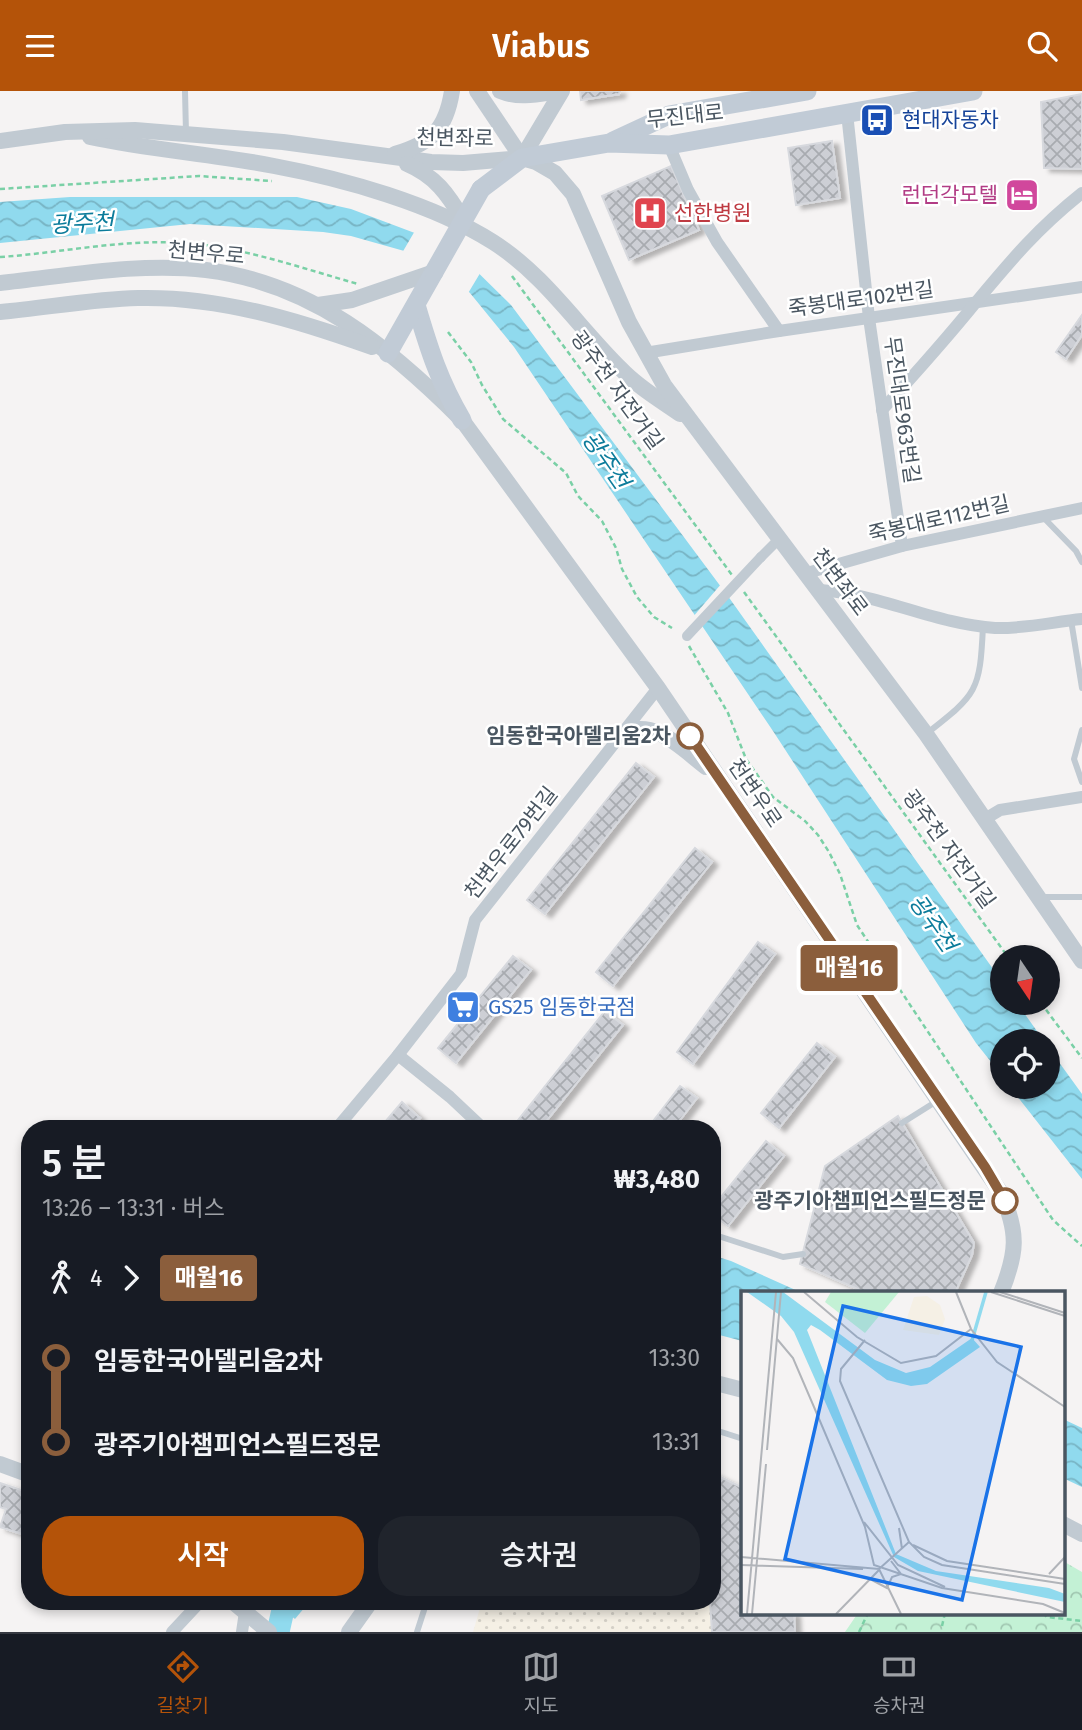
<!DOCTYPE html>
<html lang="ko">
<head>
<meta charset="utf-8">
<style>
	body { margin:0; font-family:"Fira Sans","Noto Sans KR",sans-serif; background:#20242c; color:#f1f3f6; height:100vh; display:flex; flex-direction:column; font-size:26px; white-space:nowrap }
	* { box-sizing:border-box; margin:0 }
	p { font-size:23px; color:#9ea1a6 }
	.icon { flex:none; width:38px; height:38px; fill:none; stroke:currentColor; stroke-width:2; stroke-linecap:round; stroke-linejoin:round }
	.map { position:relative; flex:1; overflow:hidden }
	.sheet { position:absolute; left:21px; top:1029px; width:700px; height:490px; display:flex; flex-direction:column; background:#171b24; border-radius:28px; box-shadow:0 4px 10px #0003 }
	.sheet>* { flex:none }
	.badge { padding:0 14px; border-radius:5px; font-size:24px; line-height:46px }
	.needle { width:46px; rotate:167deg }
	.fabs { position:absolute; left:990px; top:854px; display:grid; gap:14px }
	.fabs a { display:grid; place-items:center; width:70px; height:70px; border-radius:50%; background:#171b24; box-shadow:0 4px 10px #0003; font-size:35px }
	.map>.badge { position:absolute; translate:-50% -50%; box-shadow:0 0 0 4px #fff }
	.legs { display:flex; align-items:center; gap:10px; height:77px; padding:0 21px; font-size:23px }
	.legs p { margin-inline-start:auto }
	.overview { display:flex; align-items:center; justify-content:space-between; height:119px; padding:0 21px }
	h1 { font-size:38px; font-weight:600; line-height:52px }
	.primary-button { display:flex; gap:14px; margin-top:auto; padding:14px 21px }
	.primary-button a { flex:1; height:80px; border-radius:28px; background:#b45309; color:#fff; font-size:28px; font-weight:600; line-height:80px; text-align:center }
	.primary-button a+a { background:#20242c; color:#f1f3f6 }
	ul { padding:0 21px; list-style:none }
	li { display:flex; align-items:center; gap:24px; height:84px; font-size:26px }
	li i { display:grid; place-items:center; width:10px; height:100%; margin:0 9px; background:currentColor }
	li i::after { content:''; width:18px; height:18px; margin:-9px; border:5px solid; border-radius:50%; background:#171b24 }
	li p { margin-inline-start:auto }
	li:first-child i { background:linear-gradient(#0000 50%,currentColor 0) }
	li:last-child i { background:linear-gradient(currentColor 50%,#0000 0) }
	header { display:flex; justify-content:space-between; align-items:center; height:91px; padding:0 21px; background:#b45309; color:#fff; font-size:32px; font-weight:600 }
	.tabs { display:flex; justify-content:space-around; align-items:center; height:98px; border-top:2px solid #363941; background:#171b24; font-size:19px; color:#9ea1a6 }
	.tabs a { display:grid; justify-items:center; gap:4px }
	.tabs .current { color:#b45309 }
	.map>svg:first-child { display:block }
	.sand { fill:url(#sand-dots) }
	.park { fill:url(#park-crowns) }
	.water { fill:url(#water-waves) }
	.pier { fill:#f5f3f3 }
	.lines { fill:none; stroke-linecap:round; stroke-linejoin:round }
	.river { stroke:#90daee; stroke-width:23 }
	.building { fill:url(#building-cross-hatch); stroke:#d7d9de; stroke-width:2; filter:url(#shadow) }
	.path { stroke:#7ad0a6; stroke-width:2.5; stroke-dasharray:5 3.5; stroke-linecap:butt }
	.service { stroke:#c1cad2; stroke-width:6 }
	.pedestrian { stroke:#c1cad2; stroke-width:10 }
	.minor { stroke:#c1cad2; stroke-width:12 }
	.tertiary { stroke:#c1cad2; stroke-width:16 }
	.secondary { stroke:#c1cbd6; stroke-width:19 }
	.pedestrian-bridge { stroke:#c1cad2; stroke-width:10 }
	.secondary-bridge { stroke:#c1cbd6; stroke-width:19 }
	.line-1-casing { stroke:#fff; stroke-width:16 }
	.line-1 { stroke:#8b5e3c; stroke-width:10 }
	.stop-1-dot { fill:#fff; stroke:#8b5e3c; stroke-width:3.5 }
	.labels { text-anchor:middle; dominant-baseline:central; stroke-width:5; stroke-linejoin:round; paint-order:stroke }
	.street-label { font-size:21px; fill:#4a5661; stroke:#fff }
	.transit-label { font-size:21px; fill:#164399; stroke:#fff; text-anchor:start }
	.hotel-label { font-size:21px; fill:#b23c85; stroke:#fff; text-anchor:end }
	.health-label { font-size:21px; fill:#be3a42; stroke:#fff; text-anchor:start }
	.stop-label { font-size:21px; font-weight:bold; fill:#4a5661; stroke:#fff; text-anchor:end }
	.shop-label { font-size:21px; fill:#366cbe; stroke:#fff; text-anchor:start }
	.water-label { font-size:23px; font-style:italic; fill:#0c7c9b; stroke:#fff }
	.inset-river { fill:none; stroke:#90daee; stroke-width:3.5 }
	.inset-road { fill:none; stroke:#b1b4b9; stroke-width:2 }
	.view { fill:#1a73e8; fill-opacity:0.15; stroke:#1a73e8; stroke-width:3.5 }
	.inset-edge { fill:none; stroke:#4a5661; stroke-width:3.5 }
</style>
</head>
<body>
<header><svg class="icon" aria-label="menu" viewBox="0 0 24 24"><path d="M4 6h16M4 12h16M4 18h16"/></svg>Viabus<svg class="icon" aria-label="search" viewBox="0 0 24 24"><circle cx="10" cy="10" r="6"/><path d="M15 15l6 6"/></svg></header>
<div class="map">
<svg width="1082" height="1541" viewBox="0 0 1082 1541">
	<defs>
		<pattern id="sand-dots" width="8" height="8" patternUnits="userSpaceOnUse" patternTransform="scale(1.75)"><rect width="8" height="8" fill="#f5f0e5"/><path d="M2 2h.1M6 6h.1" fill="none" stroke="#d4d0c7" stroke-width="1.8" stroke-linecap="round"/></pattern>
		<pattern id="park-crowns" width="20" height="18" patternUnits="userSpaceOnUse" patternTransform="scale(1.75)"><rect width="20" height="18" fill="#c3f1d5"/><path d="M2 6a3 3 0 1 1 6 0M12 15a3 3 0 1 1 6 0" fill="none" stroke="#a0c6b0"/></pattern>
		<pattern id="water-waves" width="16" height="10" patternUnits="userSpaceOnUse" patternTransform="scale(1.75)"><rect width="16" height="10" fill="#90daee"/><path d="M0 5q4-4 8 0t8 0" fill="none" stroke="#78b4c4"/></pattern>
		<pattern id="building-cross-hatch" width="8" height="8" patternUnits="userSpaceOnUse" patternTransform="scale(1.75)"><rect width="8" height="8" fill="#cdcfd5"/><path d="M0 0l8 8M0 8l8-8" fill="none" stroke="#a8abb0"/></pattern>
		<filter id="shadow"><feDropShadow dx="6" dy="3.5" stdDeviation="2" flood-color="#0004"/></filter>
	</defs>
	<rect width="100%" height="100%" fill="#f5f3f3"/>
	<polygon class="sand" points="482,1510 710,1510 712,1541 473,1541"/>
	<polygon class="park" points="1063,1470 1082,1481 1082,1541 845,1541 858,1522 1063,1522"/>
	<g class="water">
		<polygon points="70,106 297,106 351,118 452,156 511,214 730,508 1003,892 1003,912 1017,912 1044,950 1003,950 1003,986 976,952 773,640 514,256 470,202 446,179 422,165 351,145 323,141 190,133 0,152 0,111"/>
		<polygon points="1048,956 1082,1003 1082,1088 1010,996 1048,996"/>
		<polygon points="712,1164 731,1170 800,1201 743,1202 742,1250 712,1242"/>
		<polygon points="1063,1328 1082,1337 1082,1396 1063,1387"/>
		<polygon points="272,1510 310,1510 295,1528"/>
	</g>
	<g class="pier">
		<polygon points="416,138 454,153 482,179 467,204 444,181 420,168 402,162"/>
		<polygon points="722,492 729,500 698,536 692,527"/>
	</g>
	<g class="lines">
		<polyline class="river" points="278,1541 285,1510"/>
	</g>
	<g class="building">
		<polygon points="580,0 620,0 619,3 581,9"/>
		<polygon points="1082,3 1082,78 1044,77 1041,11"/>
		<polygon points="832,50 840,107 796,114 788,57"/>
		<polygon points="671,75 699,139 629,169 602,105"/>
		<polygon points="1082,224 1082,244 1066,268 1056,261"/>
		<polygon points="636,672 654,686 545,823 527,809"/>
		<polygon points="695,757 712,771 613,895 596,881"/>
		<polygon points="758,851 775,863 693,973 677,961"/>
		<polygon points="513,865 531,879 456,972 438,957"/>
		<polygon points="605,920 623,934 540,1038 511,1038"/>
		<polygon points="817,952 835,966 779,1037 761,1022"/>
		<polygon points="680,995 697,1007 673,1038 647,1038"/>
		<polygon points="402,1011 420,1027 411,1038 379,1038"/>
		<polygon points="898,1025 974,1152 972,1164 955,1202 867,1202 800,1173 825,1075"/>
		<polygon points="766,1050 784,1065 728,1135 712,1123 712,1117"/>
		<polygon points="712,1382 743,1397 743,1522 794,1522 795,1541 712,1541 710,1510 712,1510"/>
		<polygon points="0,1392 30,1402 30,1420 22,1443 0,1436 6,1418 0,1416"/>
	</g>
	<g class="lines">
		<g class="path">
			<polyline points="0,98 199,85 272,90"/>
			<path d="M0,166C60,162 121,148 181,152C240,155 301,177 358,193"/>
			<polyline points="512,185 732,484"/>
			<polyline points="448,241 471,271 482,294 503,328 566,382 578,405 602,430 616,457 622,478 637,506 654,526 672,537"/>
			<polyline points="744,501 1008,866"/>
			<polyline points="689,555 728,622 746,668 773,706 805,730 818,744 829,761 840,783 857,834 1053,1129 1082,1155"/>
			<polyline points="1041,912 1082,967"/>
			<polyline points="1043,1522 1047,1526 1082,1530"/>
			<polyline points="942,1535 945,1522"/>
			<polyline points="859,1541 868,1522"/>
		</g>
		<g class="service">
			<polyline points="185,0 186,42"/>
			<polyline points="1042,425 1076,460 1082,471"/>
			<polyline points="1071,529 1082,597"/>
			<polyline points="1082,639 1074,668 1082,691"/>
			<path d="M926,643C977,603 980,601 983,535"/>
			<polyline points="1042,806 1082,806"/>
			<polyline points="902,1032 937,1010"/>
			<polyline points="712,1143 783,1166 803,1163"/>
			<polyline points="712,1338 743,1348"/>
			<polyline points="417,1541 427,1510"/>
		</g>
		<polyline class="pedestrian" points="761,466 780,447"/>
		<g class="minor">
			<polyline points="847,22 869,227 902,455"/>
			<polyline points="669,54 688,99 717,151 779,240"/>
			<polyline points="645,262 779,240 1082,196"/>
			<path d="M882,319C914,284 947,247 977,210C1012,168 1038,137 1082,102"/>
			<polyline points="807,482 902,455 1082,417"/>
			<path d="M820,499C880,503 935,533 995,537C1024,538 1053,531 1082,528"/>
			<polyline points="985,728 1000,719 1082,706"/>
			<polyline points="398,964 450,1006 484,1038"/>
			<polyline points="336,1038 398,964 461,883 475,829 658,597"/>
			<polyline points="172,1541 201,1510"/>
			<polyline points="242,1541 245,1521"/>
		</g>
		<g class="tertiary">
			<polyline points="477,0 522,67"/>
			<path d="M500,0C519,8 539,3 559,0"/>
			<path d="M90,46C151,59 213,63 274,75C344,88 433,113 493,151C545,184 578,236 621,278C638,296 660,309 680,323"/>
			<polyline points="0,50 65,41 135,39 283,51 431,71 463,72 522,67 536,71 555,82 573,103 629,231 664,294 926,643 1082,870"/>
			<path d="M395,63C432,52 446,38 452,0"/>
			<polyline points="522,67 562,0"/>
			<path d="M407,73C435,85 448,103 463,129"/>
			<path d="M0,192C67,185 139,171 206,179C312,192 389,256 462,329L658,597L1001,1102C1019,1142 1017,1162 1001,1202"/>
			<polyline points="318,214 352,209 434,181"/>
			<path d="M0,221C46,217 92,208 138,207C218,205 297,229 372,256"/>
			<path d="M623,642C655,627 682,658 706,676"/>
			<polyline points="712,1291 743,1299"/>
			<polyline points="0,1373 30,1384"/>
			<polyline points="1063,1433 1082,1443"/>
			<polyline points="232,1510 269,1541"/>
			<polyline points="349,1541 371,1510"/>
		</g>
		<g class="secondary">
			<polyline points="613,50 669,24 807,0"/>
			<polyline points="481,98 522,67 609,52 669,54 973,0"/>
			<path d="M416,214C429,258 439,290 462,329"/>
			<polyline points="388,262 434,181"/>
		</g>
		<polyline class="pedestrian-bridge" points="687,545 761,466"/>
		<polyline class="secondary-bridge" points="434,181 481,98"/>
	</g>
	<g class="lines">
		<g class="line-1-casing">
			<polyline id="line-1" points="690,645 985,1076 1005,1110"/>
		</g>
		<use href="#line-1" class="line-1"/>
	</g>
	<defs>
		<g id="bus-square" transform="scale(1.75)"><rect x="-9" y="-9" width="18" height="18" rx="4" fill="#1a4fb4" stroke="#fff"/><path d="M-5-6H5V4H4V6H2V4H-2V6H-4V4H-5ZM-3.5-4V0h7V-4ZM-3.5 1.2v1.5H-2V1.2ZM2 1.2v1.5H3.5V1.2Z" fill="#fff"/></g>
		<g id="hotel-square" transform="scale(1.75)"><rect x="-9" y="-9" width="18" height="18" rx="4" fill="#d1479c" stroke="#fff"/><path d="M-6-4.5h1.5V1H6V5H4.5V3h-9V5H-6ZM-4 0a1.8 1.8 0 1 1 3.6 0ZM.5 0V-2.5h3Q6-2.5 6 0Z" fill="#fff"/></g>
		<g id="hospital-square" transform="scale(1.75)"><rect x="-9" y="-9" width="18" height="18" rx="4" fill="#e0444e" stroke="#fff"/><path d="M-5-5h3v3.5h4V-5h3V5h-3V1.5h-4V5h-3Z" fill="#fff"/></g>
		<g id="supermarket-square" transform="scale(1.75)"><rect x="-9" y="-9" width="18" height="18" rx="4" fill="#3f7fe0" stroke="#fff"/><path d="M-6-5.5h2.5l.6 2H6L4.5 2H-2.5L-4.4-4H-6ZM-1.5 3.2a1.3 1.3 0 1 0 .1 0ZM3 3.2a1.3 1.3 0 1 0 .1 0Z" fill="#fff"/></g>
	</defs>
	<g fill-rule="evenodd">
		<use href="#bus-square" x="877" y="29"/>
		<use href="#hotel-square" x="1022" y="104"/>
		<use href="#hospital-square" x="650" y="122"/>
		<use href="#supermarket-square" x="463" y="916"/>
	</g>
	<g class="stop-1-dot">
		<circle cx="690" cy="645" r="12"/>
		<circle cx="1005" cy="1110" r="12"/>
	</g>
	<g class="labels">
		<g class="street-label">
			<text transform="translate(685 25) rotate(-6)">무진대로</text>
			<text transform="translate(455 47) rotate(1)">천변좌로</text>
			<text transform="translate(206 162) rotate(5)">천변우로</text>
			<text transform="translate(861 208) rotate(-8)">죽봉대로102번길</text>
			<text transform="translate(617 299) rotate(54)">광주천 자전거길</text>
			<text transform="translate(902 319) rotate(82)">무진대로963번길</text>
			<text transform="translate(939 428) rotate(-13)">죽봉대로112번길</text>
			<text transform="translate(840 491) rotate(53)">천변좌로</text>
			<text transform="translate(755 702) rotate(56)">천변우로</text>
			<text transform="translate(511 752) rotate(-52)">천변우로79번길</text>
			<text transform="translate(949 758) rotate(54)">광주천 자전거길</text>
		</g>
		<g class="transit-label">
			<text x="902" y="29">현대자동차</text>
		</g>
		<g class="hotel-label">
			<text x="998" y="104">런던각모텔</text>
		</g>
		<g class="health-label">
			<text x="674" y="122">선한병원</text>
		</g>
		<g class="stop-label">
			<text x="671" y="645">임동한국아델리움2차</text>
			<text x="986" y="1110">광주기아챔피언스필드정문</text>
		</g>
		<g class="shop-label">
			<text x="488" y="916">GS25 임동한국점</text>
		</g>
		<g class="water-label">
			<text transform="translate(82 132) rotate(-3)">광주천</text>
			<text transform="translate(606 369) rotate(55)">광주천</text>
			<text transform="translate(933 832) rotate(55)">광주천</text>
		</g>
	</g>
	<g transform="translate(741 1200)">
		<rect width="324" height="324" fill="#f5f3f3"/>
		<path d="M173,6L186,5L199,14L204,28L198,44L162,39Z" fill="#f5f0e5"/>
		<path d="M90,1H158L124,42L84,11Z" fill="#c3f1d5"/>
		<path d="M6,1H42L134,69L165,82L189,76L231,47L239,56L186,93L170,95L146,89L79,39L70,34L66,39L155,263L195,280L308,297L324,303V311L177,280L153,266L53,41L40,25Z" fill="#90daee"/>
		<path class="inset-river" d="M230,53L245,1"/>
		<path class="inset-road" d="M63,1L116,46L160,72L195,65L230,38M215,1L230,38L256,71L324,116M250,1L324,25M259,1L324,22M36,48L52,67L73,116L124,236L133,274L201,297L302,313L324,322M124,49L100,78L99,90L168,251L183,266L201,274L324,293M26,159L40,1M123,231L157,274L204,296M158,237L161,258M172,254L206,270L324,288M0,266L138,278L168,251M0,274L122,278M138,278L160,323M308,283L324,266M129,288L146,297L151,286L160,283L150,270M6,323L35,1M11,323L25,173M95,323L138,279"/>
		<path class="view" d="M102,15L280,56L221,309L44,268Z"/>
		<rect width="324" height="324" class="inset-edge"/>
	</g>
</svg>
<div class="fabs">
<a><svg class="needle" viewBox="-14 -14 28 28"><path d="M0-13l5 13h-10z" fill="#e53935"/><path d="M0 13l5-13h-10z" fill="#9ea1a6"/></svg></a>
<a><svg class="icon" aria-label="locate" viewBox="0 0 24 24"><circle cx="12" cy="12" r="6"/><path d="M12 2v4M12 18v4M2 12h4M18 12h4"/></svg></a>
</div>
<b class="badge" style="left:849px;top:877px;background:#8b5e3c;color:#fff">매월16</b>
<section class="sheet">
<div class="overview"><div><h1>5 분</h1><p>13:26 – 13:31 · 버스</p></div><b>₩3,480</b></div>
<div class="legs"><svg class="icon" aria-label="walk" viewBox="0 0 24 24"><circle cx="13" cy="4" r="2"/><path d="M13 8l-2 6 4 7M11 14l-3 7M7 12l3-4h3l4 4"/></svg>4<svg class="icon" aria-label="forward" viewBox="0 0 24 24"><path d="M9 5l7 7-7 7"/></svg><b class="badge" style="background:#8b5e3c;color:#fff">매월16</b></div>
<ul>
<li><i style="color:#8b5e3c"></i><b>임동한국아델리움2차</b><p>13:30</p></li>
<li><i style="color:#8b5e3c"></i><b>광주기아챔피언스필드정문</b><p>13:31</p></li>
</ul>
<div class="primary-button"><a>시작</a><a>승차권</a></div>
</section>
</div>
<nav class="tabs">
<a class="current"><svg class="icon" aria-label="directions" viewBox="0 0 24 24"><path d="M12 3l9 9-9 9-9-9zM9 14v-3h6M13 9l2 2-2 2"/></svg>길찾기</a>
<a><svg class="icon" aria-label="map" viewBox="0 0 24 24"><path d="M3 6l6-2 6 2 6-2v14l-6 2-6-2-6 2zM9 4v14M15 6v14"/></svg>지도</a>
<a><svg class="icon" aria-label="tickets" viewBox="0 0 24 24"><path d="M3 7h18v10H3zM15 7v10"/></svg>승차권</a>
</nav>
</body>
</html>
